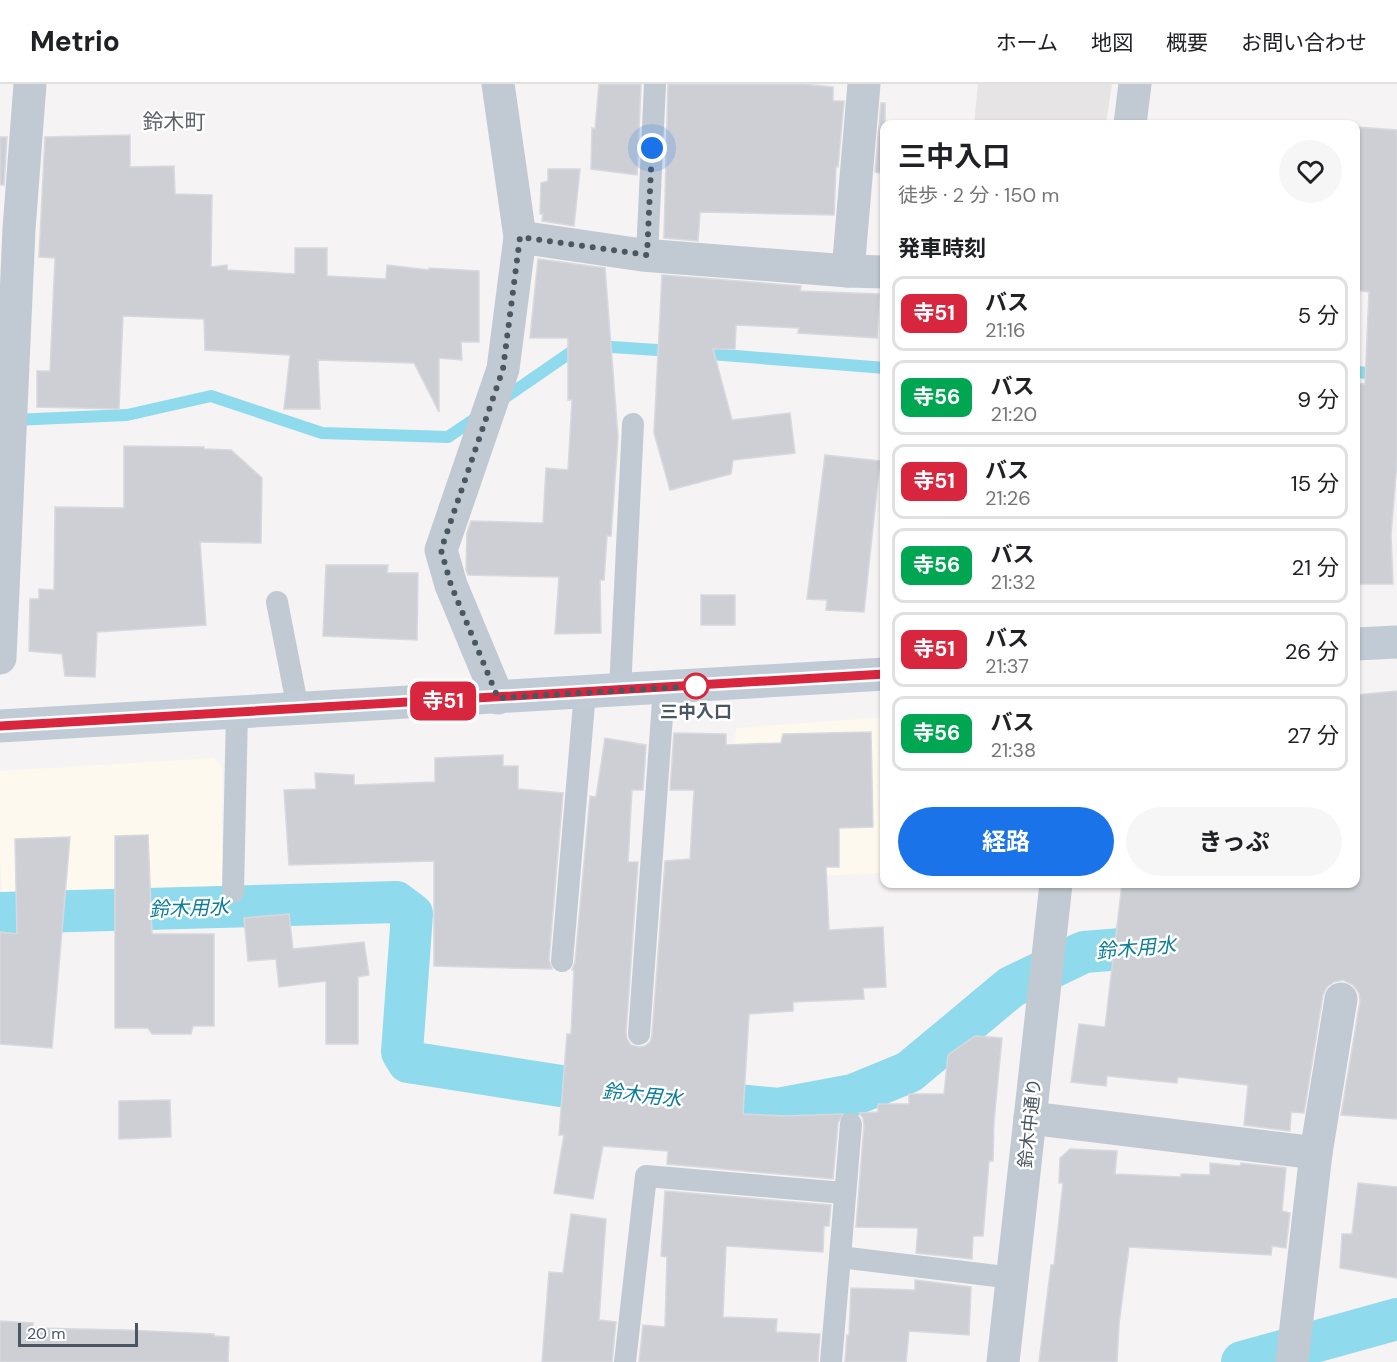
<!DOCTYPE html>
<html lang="ja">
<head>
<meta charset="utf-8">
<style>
	body { margin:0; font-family:"DM Sans","Noto Sans JP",sans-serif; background:#f6f6f6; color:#202124; height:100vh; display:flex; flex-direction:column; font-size:22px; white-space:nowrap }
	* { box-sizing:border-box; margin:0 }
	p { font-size:20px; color:#757577 }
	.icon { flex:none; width:33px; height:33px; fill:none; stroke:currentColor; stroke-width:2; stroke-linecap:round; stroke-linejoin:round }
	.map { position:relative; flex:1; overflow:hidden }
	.drawer { position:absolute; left:880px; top:36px; width:480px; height:768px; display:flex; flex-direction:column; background:#fff; border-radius:12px; box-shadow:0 2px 4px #0004 }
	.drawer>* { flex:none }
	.badge { padding:0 12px; border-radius:9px; font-size:21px; line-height:39px }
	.scale { position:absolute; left:18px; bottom:15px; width:120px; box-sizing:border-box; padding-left:6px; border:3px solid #4a5661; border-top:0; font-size:16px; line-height:21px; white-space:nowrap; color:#4a5661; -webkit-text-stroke:4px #fff; paint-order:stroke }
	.you { position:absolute; width:30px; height:30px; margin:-15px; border:4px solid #fff; border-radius:50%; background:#1a73e8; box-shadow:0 0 0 9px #1a73e833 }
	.map>.badge { position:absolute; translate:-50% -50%; box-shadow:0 0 0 3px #fff }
	h2 { padding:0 18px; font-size:22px; line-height:54px }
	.round { display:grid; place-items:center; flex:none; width:63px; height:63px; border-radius:32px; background:#f6f6f6 }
	.summary { display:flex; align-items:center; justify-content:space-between; height:102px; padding:0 18px }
	h1 { font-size:28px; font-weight:700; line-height:45px }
	.button { display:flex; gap:12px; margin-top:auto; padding:12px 18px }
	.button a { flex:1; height:69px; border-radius:36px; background:#1a73e8; color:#fff; font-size:24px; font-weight:700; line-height:69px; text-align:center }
	.button a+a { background:#f6f6f6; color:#202124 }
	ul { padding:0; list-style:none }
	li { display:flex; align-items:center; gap:18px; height:75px; margin:0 12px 9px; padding:0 6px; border:3px solid #e0e0e0; border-radius:12px }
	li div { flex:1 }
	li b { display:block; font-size:22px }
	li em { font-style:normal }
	li .badge { min-width:66px; font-weight:700; text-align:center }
	header { display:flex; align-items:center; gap:36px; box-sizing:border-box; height:84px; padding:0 30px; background:#fff; border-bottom:2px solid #e0e0e0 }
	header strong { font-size:28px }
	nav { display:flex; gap:33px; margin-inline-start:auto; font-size:21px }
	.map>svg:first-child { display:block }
	.commercial { fill:#fdf9ef }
	.education { fill:#e6e4e5 }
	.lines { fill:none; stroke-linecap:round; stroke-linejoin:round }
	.stream { stroke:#90daee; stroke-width:12 }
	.canal { stroke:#90daee; stroke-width:42 }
	.building { fill:#cdcfd5; stroke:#d7d9de; stroke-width:1.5 }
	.service { stroke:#c1cad2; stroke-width:22 }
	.minor { stroke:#c1cad2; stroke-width:33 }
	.secondary { stroke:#c1cbd6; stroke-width:33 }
	.line-casing { stroke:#fff; stroke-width:14 }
	.line { stroke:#d7263d; stroke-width:9 }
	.walk { stroke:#4a5661; stroke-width:6; stroke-dasharray:0 10.8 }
	.stop-dot { fill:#fff; stroke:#d7263d; stroke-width:3 }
	.labels { text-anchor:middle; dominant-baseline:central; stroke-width:5; stroke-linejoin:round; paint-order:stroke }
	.stop-label { font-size:18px; font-weight:bold; fill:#4a5661; stroke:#fff }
	.street-label { font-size:18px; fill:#4a5661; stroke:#fff }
	.water-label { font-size:20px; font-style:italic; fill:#0c7c9b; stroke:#fff }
	.quarter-label { font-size:21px; fill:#5f6368; stroke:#fff }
</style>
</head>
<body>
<header>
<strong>Metrio</strong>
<nav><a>ホーム</a><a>地図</a><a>概要</a><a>お問い合わせ</a></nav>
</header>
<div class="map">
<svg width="1397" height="1278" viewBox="0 0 1397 1278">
	<rect width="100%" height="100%" fill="#f5f3f3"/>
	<g class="commercial">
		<polygon points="885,633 885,789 720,796 736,644"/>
		<polygon points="214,674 222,682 222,811 3,819 0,778 0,687"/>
	</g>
	<polygon class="education" points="978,0 1112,0 1106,40 974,40"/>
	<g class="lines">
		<g class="stream">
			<polyline points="597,262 672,267"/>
			<polyline points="698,269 885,284"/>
			<polyline points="1356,288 1369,289 1397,282"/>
			<polyline points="500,317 580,262"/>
			<polyline points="13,336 127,331 211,312 322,349 448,353 479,332"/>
		</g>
		<g class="canal">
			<polyline points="0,829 396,818 412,830 402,968 408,978 580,1005 620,1009"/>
			<polyline points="688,1016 778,1025 853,1011 909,988 1011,903 1084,868 1171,861"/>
			<polyline points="1242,1278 1397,1235"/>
		</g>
	</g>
	<g class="building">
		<polygon points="599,0 641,0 637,91 591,85 592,44 595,45"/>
		<polygon points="668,0 803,0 833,3 833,17 844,17 838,83 836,83 834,131 700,128 698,157 664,154"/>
		<polygon points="881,19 885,19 885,90 875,88"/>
		<polygon points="1356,43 1397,46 1397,378 1391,451 1393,500 1356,500 1356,299 1365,300 1369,208 1356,206"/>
		<polygon points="130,51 130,83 174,82 175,110 212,111 211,183 227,181 227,186 295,190 295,164 327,164 327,192 386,195 387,181 429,186 429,184 479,187 479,258 461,258 462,276 439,274 439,328 414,279 318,276 320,325 284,325 290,271 205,266 204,235 123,232 119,325 37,323 37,287 50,287 55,174 39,173 45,53"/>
		<polygon points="0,53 7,53 4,101 0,101"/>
		<polygon points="548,85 580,85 574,142 542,137 543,130 540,130 541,99 548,97"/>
		<polygon points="538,175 605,184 618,353 611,452 607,452 604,496 600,496 601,549 555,550 559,493 468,491 466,486 467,449 471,437 543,439 546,384 568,386 572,316 568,316 568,254 530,254"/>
		<polygon points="662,191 801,202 800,207 879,210 877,254 798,249 799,244 736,241 735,265 713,265 732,336 790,329 795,369 733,376 731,390 670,406 654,349"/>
		<polygon points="124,362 204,363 204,365 231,366 262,394 261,459 200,458 206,541 97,548 95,593 65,592 62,570 29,567 30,515 39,515 39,505 54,506 55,423 124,424"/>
		<polygon points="825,371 880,377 864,528 826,526 827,516 807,515"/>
		<polygon points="326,481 388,481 387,489 418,489 417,556 323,552"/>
		<rect x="701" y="511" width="34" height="30"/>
		<polygon points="1397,607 1397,1035 1341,1031 1360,917 1359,909 1353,901 1343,896 1334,898 1327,903 1323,911 1304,1029 1291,1028 1290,1047 1244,1041 1248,1001 1178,993 1177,999 1107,992 1106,1002 1071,998 1079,940 1105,943 1122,800 1356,800 1356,611"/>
		<polygon points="871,648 873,743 839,744 839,783 826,783 829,846 883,843 886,903 863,904 864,915 793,918 793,927 749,930 743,1030 785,1032 843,1030 838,1039 833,1095 667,1080 668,1067 603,1062 593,1115 554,1109 564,1051 559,1051 567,950 571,950 574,886 572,886 575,878 590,712 596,713 605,654 646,661 643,706 632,706 628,778 638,778 626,949 627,955 631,961 639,963 645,962 650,958 652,951 665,777 690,775 694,706 670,706 674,649 726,650 726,661 781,659 783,650"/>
		<polygon points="503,671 503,682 518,682 518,705 563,709 549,876 552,885 434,882 434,777 289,781 284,706 316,705 315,689 354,691 354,701 435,698 435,674"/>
		<polygon points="148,751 152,850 214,850 214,942 193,942 191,950 152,950 148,944 115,944 115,752"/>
		<polygon points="70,753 52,964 0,960 0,848 17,850 15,755"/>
		<polygon points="289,830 293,865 364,858 369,891 358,893 358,960 326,960 326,897 279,903 276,875 248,877 244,834"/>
		<polygon points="975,952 1002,954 994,1037 993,1077 989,1077 983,1152 973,1152 972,1175 916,1169 918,1144 856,1143 864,1041 863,1034 859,1029 878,1028 878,1020 909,1020 909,1010 944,1010 948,971"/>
		<polygon points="170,1016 171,1053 119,1055 119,1017"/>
		<polygon points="1070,1065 1117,1067 1115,1090 1181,1093 1181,1090 1210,1091 1210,1079 1240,1082 1241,1079 1286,1084 1282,1127 1290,1129 1286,1164 1272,1162 1271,1171 1129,1163 1119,1240 1117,1278 1039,1278 1051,1181 1054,1181 1063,1099 1059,1099 1060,1074"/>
		<polygon points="1358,1099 1397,1103 1397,1194 1340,1184 1342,1150 1352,1150"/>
		<polygon points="665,1107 831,1121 829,1142 824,1142 823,1168 726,1162 723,1233 777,1235 776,1248 820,1250 818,1278 639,1278 643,1241 665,1243 667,1173 661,1172"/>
		<polygon points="571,1130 606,1135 599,1236 616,1238 612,1278 542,1278 549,1188 563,1189"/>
		<polygon points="915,1196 971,1203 969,1251 909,1247 906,1278 845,1278 847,1251 849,1251 851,1204 915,1206"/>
		<polygon points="0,1237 33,1239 33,1244 125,1246 214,1250 214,1252 229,1253 228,1278 0,1278"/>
	</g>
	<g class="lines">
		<g class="service">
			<polyline points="647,171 655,0"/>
			<polyline points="277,518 298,625"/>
			<polyline points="620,606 633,340"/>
			<polyline points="233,808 237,628"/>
			<polyline points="562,877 585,608"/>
			<polyline points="639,950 664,604"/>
			<polyline points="851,1040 840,1173 1013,1194"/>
			<polyline points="625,1278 646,1092 844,1109"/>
			<polyline points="831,1278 840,1173"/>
		</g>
		<g class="minor">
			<polyline points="498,0 520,153 503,285 441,466 451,501 498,614"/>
			<polyline points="1130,40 1135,0"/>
			<polyline points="520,153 642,171 848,187 885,188"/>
			<polyline points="848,187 864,0"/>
			<polyline points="0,574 19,145 30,0"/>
			<polyline points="1030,1034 1316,1069 1341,915"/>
			<polyline points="1003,1278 1056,800"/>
			<polyline points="1292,1278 1316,1069"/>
		</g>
		<g class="secondary">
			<polyline points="1356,560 1397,558"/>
			<polyline points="0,642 885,590"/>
		</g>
	</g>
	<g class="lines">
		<g class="line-casing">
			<polyline id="line" points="0,642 885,590"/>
		</g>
		<use href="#line" class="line"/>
		<polyline class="walk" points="652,64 647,171 520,153 503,285 441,466 451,501 498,614 696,602"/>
	</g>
	<circle class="stop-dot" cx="696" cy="602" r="12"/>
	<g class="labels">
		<g class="stop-label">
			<text x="696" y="628">三中入口</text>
		</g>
		<g class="street-label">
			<text transform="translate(1030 1039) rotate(-84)">鈴木中通り</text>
		</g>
		<g class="water-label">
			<text transform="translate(189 824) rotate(-2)">鈴木用水</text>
			<text transform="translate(1136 864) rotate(-5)">鈴木用水</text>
			<text transform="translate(642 1011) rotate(6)">鈴木用水</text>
		</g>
		<g class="quarter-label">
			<text x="174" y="38">鈴木町</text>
		</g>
	</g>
</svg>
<div class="scale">20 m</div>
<div class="you" style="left:652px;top:64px"></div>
<b class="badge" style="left:443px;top:617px;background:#d7263d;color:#fff">寺51</b>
<section class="drawer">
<div class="summary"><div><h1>三中入口</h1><p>徒歩 · 2 分 · 150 m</p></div><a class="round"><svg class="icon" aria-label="heart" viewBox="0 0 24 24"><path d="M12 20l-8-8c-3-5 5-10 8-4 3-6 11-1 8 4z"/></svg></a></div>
<h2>発車時刻</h2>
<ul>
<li><span class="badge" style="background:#d7263d;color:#fff">寺51</span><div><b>バス</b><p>21:16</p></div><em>5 分</em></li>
<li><span class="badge" style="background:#00a651;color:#fff">寺56</span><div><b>バス</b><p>21:20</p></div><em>9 分</em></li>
<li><span class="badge" style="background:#d7263d;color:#fff">寺51</span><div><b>バス</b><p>21:26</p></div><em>15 分</em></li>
<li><span class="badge" style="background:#00a651;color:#fff">寺56</span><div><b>バス</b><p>21:32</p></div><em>21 分</em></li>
<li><span class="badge" style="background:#d7263d;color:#fff">寺51</span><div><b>バス</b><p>21:37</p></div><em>26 分</em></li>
<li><span class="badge" style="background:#00a651;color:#fff">寺56</span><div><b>バス</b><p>21:38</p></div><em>27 分</em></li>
</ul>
<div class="button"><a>経路</a><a>きっぷ</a></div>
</section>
</div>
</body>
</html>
